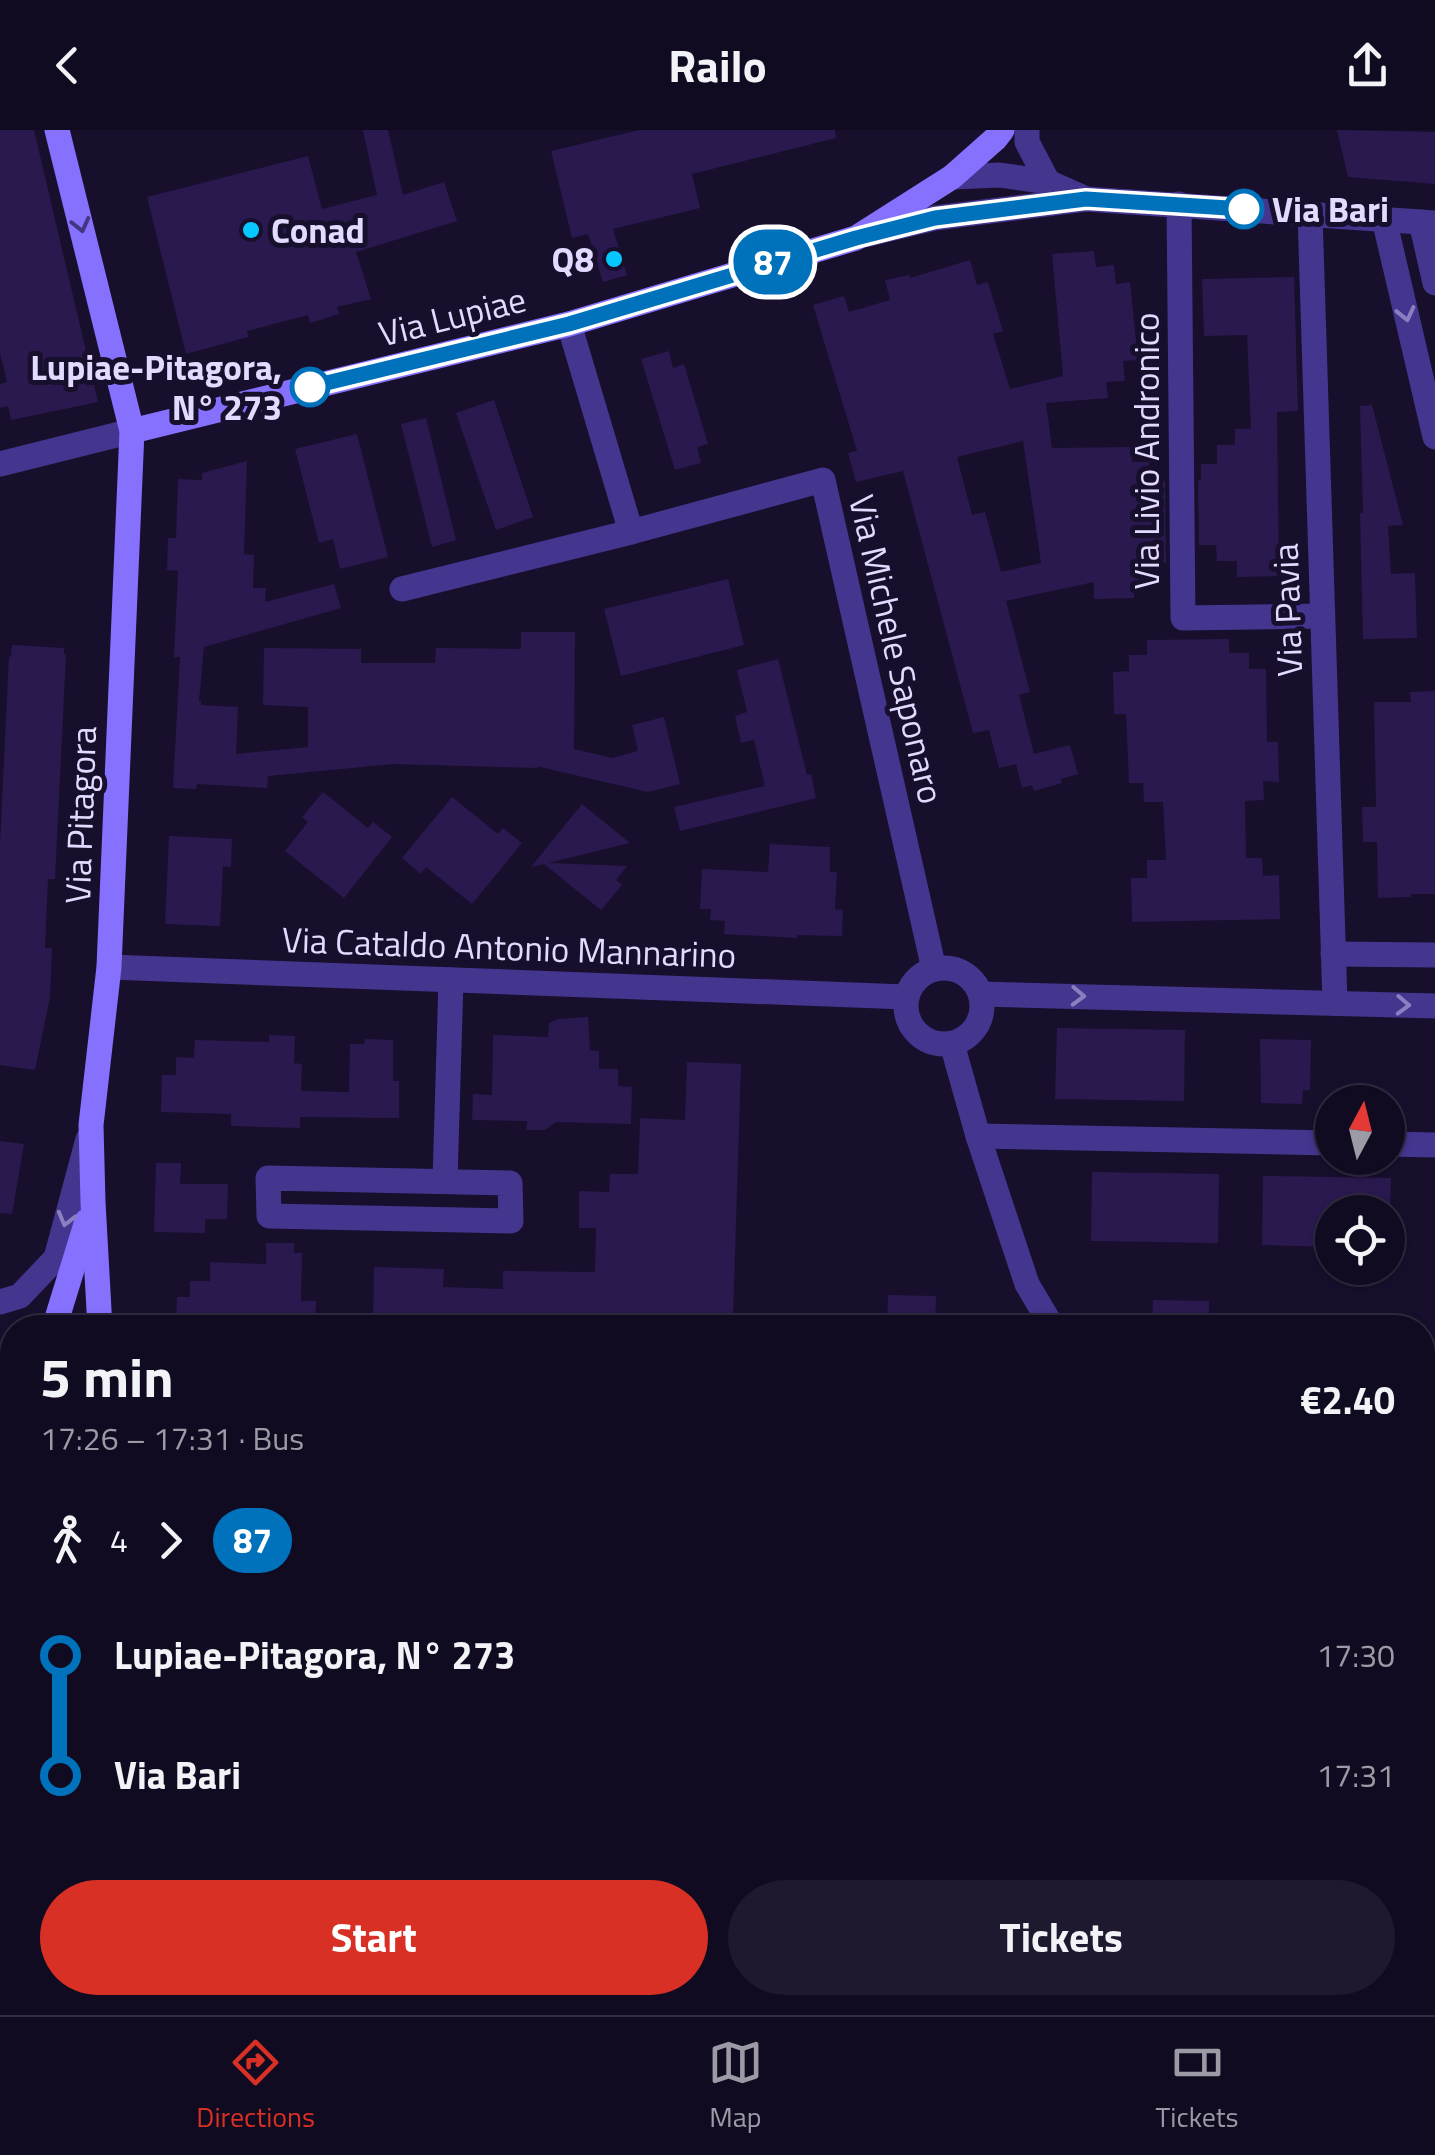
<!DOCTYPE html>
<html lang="en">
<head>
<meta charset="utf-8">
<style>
	body { margin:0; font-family:"Titillium Web",sans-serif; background:#1e192e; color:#f1f3f6; height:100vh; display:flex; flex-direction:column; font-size:38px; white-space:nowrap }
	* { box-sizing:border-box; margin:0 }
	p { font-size:32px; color:#9c9ba5 }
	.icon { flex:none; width:55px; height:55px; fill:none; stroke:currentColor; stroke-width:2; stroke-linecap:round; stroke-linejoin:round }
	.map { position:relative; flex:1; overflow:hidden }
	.details { position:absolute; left:0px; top:1185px; width:1435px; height:700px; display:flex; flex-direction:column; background:#110b21; border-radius:40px 40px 0 0; box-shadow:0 2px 8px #0004,0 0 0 2px #302b3f }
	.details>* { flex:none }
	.badge { padding:0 20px; border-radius:32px; font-size:35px; line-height:65px }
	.needle { width:65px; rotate:7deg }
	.fabs { position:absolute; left:1315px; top:955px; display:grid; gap:20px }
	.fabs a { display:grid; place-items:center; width:90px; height:90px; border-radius:50%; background:#110b21; box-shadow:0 2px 8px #0004,0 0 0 2px #302b3f; font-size:50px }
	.map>.badge { position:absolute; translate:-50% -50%; box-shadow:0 0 0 5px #fff }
	.legs { display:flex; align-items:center; gap:15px; height:110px; padding:0 40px; font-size:32px }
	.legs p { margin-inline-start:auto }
	.summary { display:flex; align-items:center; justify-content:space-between; height:170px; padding:0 40px }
	h1 { font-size:55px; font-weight:700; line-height:75px }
	.cta { display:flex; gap:20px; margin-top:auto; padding:20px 40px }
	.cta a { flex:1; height:115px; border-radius:60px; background:#d93025; color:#fff; font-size:40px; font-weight:700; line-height:115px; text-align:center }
	.cta a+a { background:#1e192e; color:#f1f3f6 }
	ul { padding:0 40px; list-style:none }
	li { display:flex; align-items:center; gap:35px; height:120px; font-size:38px }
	li i { display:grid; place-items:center; width:15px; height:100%; margin:0 12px; background:currentColor }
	li i::after { content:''; width:25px; height:25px; margin:-12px; border:8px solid; border-radius:50%; background:#110b21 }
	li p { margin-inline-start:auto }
	li:first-child i { background:linear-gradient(#0000 50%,currentColor 0) }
	li:last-child i { background:linear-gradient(currentColor 50%,#0000 0) }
	header { display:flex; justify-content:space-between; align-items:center; height:130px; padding:0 40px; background:#110b21; font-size:45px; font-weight:700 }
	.menu { display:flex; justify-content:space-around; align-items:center; height:140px; border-top:2px solid #302b3f; background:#110b21; font-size:28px; color:#9c9ba5 }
	.menu a { display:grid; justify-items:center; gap:5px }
	.menu .current { color:#d93025 }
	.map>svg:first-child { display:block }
	.green { fill:#113437 }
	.building { fill:#2a194f; fill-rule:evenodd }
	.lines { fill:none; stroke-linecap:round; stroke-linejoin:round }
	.street { stroke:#44358f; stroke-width:25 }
	.secondary { stroke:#8671ff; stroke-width:25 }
	.oneway { stroke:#433680 }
	.oneway2 { stroke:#8c7fc1 }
	.line-1-casing { stroke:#fff; stroke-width:22 }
	.line-1 { stroke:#0072bc; stroke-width:15 }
	.stop-1-dot { fill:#fff; stroke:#0072bc; stroke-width:5 }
	.poi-dot { fill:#06c8ff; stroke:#170f2c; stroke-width:4 }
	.labels { text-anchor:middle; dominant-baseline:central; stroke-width:10; stroke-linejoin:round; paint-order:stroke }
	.stop-label { font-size:35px; font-weight:bold; fill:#e3daff; stroke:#170f2c; text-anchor:start }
	.poi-label { font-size:35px; font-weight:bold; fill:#e3daff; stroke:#170f2c; text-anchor:start }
	.street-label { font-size:35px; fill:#e3daff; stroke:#170f2c }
</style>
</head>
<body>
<header><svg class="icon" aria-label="back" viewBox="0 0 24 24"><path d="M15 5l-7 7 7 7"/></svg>Railo<svg class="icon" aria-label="share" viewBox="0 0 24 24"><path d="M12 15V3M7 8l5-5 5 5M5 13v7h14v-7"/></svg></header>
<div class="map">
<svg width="1435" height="1885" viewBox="0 0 1435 1885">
	<rect width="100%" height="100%" fill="#170f2c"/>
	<polygon class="green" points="1423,1830 1435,1831 1435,1885 1315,1885 1315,1873 1422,1872"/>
	<g class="building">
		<polygon points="0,0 34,0 98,272 11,290 8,276 0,278 0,254 7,252 0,223"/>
		<polygon points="363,0 388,0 403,65 444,52 457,91 356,122 371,169 337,177 339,184 310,193 308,185 247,201 248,207 186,224 147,67 308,26 322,79 377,65"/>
		<polygon points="639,0 835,0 836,8 692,44 700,78 613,99 627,145 603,152 588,104 572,108 551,21"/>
		<polygon points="1337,0 1435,2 1435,54 1348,47"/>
		<path d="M1094,121L1096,137L1114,135L1116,154L1130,152L1138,230L1123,231L1125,251L1106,252L1108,268L1046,273L1052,318L1132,317V332H1149V350H1165L1166,433H1149L1150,452H1134V468L1094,469V452L1006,471L1030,562L1019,565L1034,624L1070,615L1078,644L1061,649L1062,653L1034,661L1032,655L1022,658L1016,634L999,638L989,600L973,603L903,341L856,352L848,323L857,321L813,175L844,166L849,182L890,170L885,150L909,145L910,148L970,130L977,155L988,152L1003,201L993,204L1010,259L1063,246L1052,124ZM1023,311L1041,433L1001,442L985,382L972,385L957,327Z"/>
		<polygon points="1294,147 1298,281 1277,282 1279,446 1237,447 1237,431 1217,431 1216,415 1199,415 1198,350 1201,350 1201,334 1217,334 1217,315 1235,315 1235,299 1251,299 1247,205 1204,206 1202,149"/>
		<polygon points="669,221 673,238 684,234 708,314 697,317 701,333 675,340 641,229"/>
		<polygon points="494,270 533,387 496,400 456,283"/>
		<polygon points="1372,275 1403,395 1388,396 1391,444 1415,443 1417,508 1363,509 1360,383 1363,383 1360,276"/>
		<polygon points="426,288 456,410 432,417 401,294"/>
		<polygon points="357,304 388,427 340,439 333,409 319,413 295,319"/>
		<polygon points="247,331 244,424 254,425 253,458 266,458 265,472 334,454 341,478 204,517 199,571 201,571 201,575 238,577 236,624 308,617 308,577 263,575 264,518 361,519 361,533 435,533 436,518 521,519 521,502 575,502 574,619 612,628 638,621 632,595 664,587 680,654 648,662 536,636 538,638 393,634 268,646 267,658 197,654 196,659 173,658 180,527 174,527 178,441 167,440 168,408 176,408 178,349 202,350 202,343"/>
		<polygon points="728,449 744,515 621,546 604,479"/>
		<polygon points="1229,509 1229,523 1249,523 1249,539 1266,539 1267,612 1278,612 1279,652 1263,651 1264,670 1245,671 1246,728 1262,728 1263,746 1279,745 1280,789 1132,792 1131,748 1147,748 1147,730 1166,730 1163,672 1144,672 1143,653 1129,653 1126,584 1114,584 1113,542 1129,541 1129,525 1147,525 1147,510"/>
		<polygon points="12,515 64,518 64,524 66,524 55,749 48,749 45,818 52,818 50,867 35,940 0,935 0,715 9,526 11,527"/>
		<polygon points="778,529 807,645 811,644 816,668 680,701 674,677 765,656 754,610 741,613 735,586 747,582 737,540"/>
		<polygon points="1435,561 1435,764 1411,764 1411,767 1378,768 1377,712 1363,712 1362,677 1376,677 1374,572 1411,572 1410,562"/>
		<polygon points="323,662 368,698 373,692 392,707 344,768 285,721 308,692 302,687"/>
		<polygon points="452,667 498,704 503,698 522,713 472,774 426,737 421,744 402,728"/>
		<polygon points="582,674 630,713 548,733 627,736 616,750 622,755 601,780 544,734 531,737"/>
		<polygon points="169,706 232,709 231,737 223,736 220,796 165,794"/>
		<polygon points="770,714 830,717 830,742 837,742 835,779 843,780 842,806 797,805 797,808 724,804 725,791 710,790 711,779 700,779 702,739 768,742"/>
		<polygon points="588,887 590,920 599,921 599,939 618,939 618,956 632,957 631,994 556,992 545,1000 526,1000 527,991 472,990 473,964 492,965 493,905 548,907 549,893 558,889"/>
		<polygon points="1057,898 1185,900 1184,971 1055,969"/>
		<polygon points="269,905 295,906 294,933 302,934 301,961 349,962 350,914 364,914 365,909 393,910 393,951 399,951 399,988 300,987 300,998 231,996 231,984 161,982 162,945 176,945 176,927 194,928 195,910 269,912"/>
		<polygon points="1260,909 1311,910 1310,960 1303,960 1302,974 1261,973"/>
		<polygon points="687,932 741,934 733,1187 627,1184 627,1198 373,1198 374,1137 444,1139 443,1157 503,1159 503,1141 595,1142 596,1098 579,1098 579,1061 609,1062 610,1044 638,1044 640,988 685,990"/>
		<polygon points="0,1011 24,1014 12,1084 0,1083"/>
		<polygon points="156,1033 181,1033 180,1054 228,1054 227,1089 205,1089 205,1103 154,1102"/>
		<polygon points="1092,1042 1219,1044 1218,1113 1091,1111"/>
		<polygon points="1263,1046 1391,1048 1390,1082 1332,1082 1332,1117 1262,1115"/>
		<polygon points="266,1113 294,1113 294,1123 302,1123 301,1171 316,1171 315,1198 176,1198 177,1167 190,1167 190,1151 210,1151 210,1132 266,1134"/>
		<polygon points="888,1165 936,1166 935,1198 887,1198"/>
		<polygon points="1153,1170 1209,1171 1209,1198 1152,1198"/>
	</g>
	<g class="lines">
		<g class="street">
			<polyline points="1027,0 1027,12 1048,52 1086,69"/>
			<polyline points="952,47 1000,45 1048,52"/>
			<polyline points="1179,74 1183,488 1322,486"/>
			<polyline points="1310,84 1335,873"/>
			<polyline points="1384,89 1435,307"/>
			<polyline points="1421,92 1435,153"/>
			<polyline points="864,105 935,88 1086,69 1435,93"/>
			<polyline points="569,194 631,402 823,350 934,839"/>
			<polyline points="0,334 132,301"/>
			<polyline points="402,459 631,402"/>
			<polyline points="1333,824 1435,825"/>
			<polyline points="109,837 906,867"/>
			<circle cx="944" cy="876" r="38"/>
			<polyline points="981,864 1435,876"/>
			<polyline points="952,914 978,1006 1027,1154 1053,1198"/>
			<polyline points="978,1006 1332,1013"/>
			<polyline points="1388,1014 1435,1015"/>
			<polygon points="268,1048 510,1053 511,1091 269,1086"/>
			<polyline points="445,1051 451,850"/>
			<polyline points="0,1172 20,1166 56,1128 88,1009"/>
			<polyline points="1422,1331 1435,1332"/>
			<polyline points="1422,1360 1435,1360"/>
			<polyline points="0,1364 2,1388 0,1411"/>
			<polyline points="0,1506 12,1475"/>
		</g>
		<g class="secondary">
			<polyline points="57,0 132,301 109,837 91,995 93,1072 100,1198"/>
			<polyline points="132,301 569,194 856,108 952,47 995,9 1002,0"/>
			<polyline points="54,1198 87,1091"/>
			<polyline points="0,1262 12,1251"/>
			<polyline points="0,1358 12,1368"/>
			<polyline points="1229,1872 1229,1885"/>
			<polyline points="1289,1872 1289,1885"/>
		</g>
	</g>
	<defs><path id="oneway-chevron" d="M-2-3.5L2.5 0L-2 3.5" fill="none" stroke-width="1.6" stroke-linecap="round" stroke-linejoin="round" transform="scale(2.5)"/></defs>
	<use class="oneway" href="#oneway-chevron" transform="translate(81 95) rotate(76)"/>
	<g class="oneway2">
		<use href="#oneway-chevron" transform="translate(1406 184) rotate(77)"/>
		<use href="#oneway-chevron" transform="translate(1078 866) rotate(2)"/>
		<use href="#oneway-chevron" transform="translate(1403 875) rotate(2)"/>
		<use href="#oneway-chevron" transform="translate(66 1089) rotate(105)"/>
	</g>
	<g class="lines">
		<g class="line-1-casing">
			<polyline id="line-1" points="310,257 569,194 856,108 935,88 1086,69 1244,79"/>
		</g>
		<use href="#line-1" class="line-1"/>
	</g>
	<g class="stop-1-dot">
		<circle cx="1244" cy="79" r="18"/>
		<circle cx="310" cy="257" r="18"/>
	</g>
	<g class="poi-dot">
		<circle cx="251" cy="100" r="10"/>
		<circle cx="614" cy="129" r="10"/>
	</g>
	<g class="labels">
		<g class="stop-label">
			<text x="1272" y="79">Via Bari</text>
			<text x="282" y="237" text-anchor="end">Lupiae-Pitagora,<tspan x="282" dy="40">N° 273</tspan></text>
		</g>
		<g class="poi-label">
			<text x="271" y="100">Conad</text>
			<text x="594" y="129" text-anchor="end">Q8</text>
		</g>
		<g class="street-label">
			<text transform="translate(452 186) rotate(-14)">Via Lupiae</text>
			<text transform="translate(1146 321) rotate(-90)">Via Livio Andronico</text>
			<text transform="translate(1287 480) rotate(-92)">Via Pavia</text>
			<text transform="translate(897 519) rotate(77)">Via Michele Saponaro</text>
			<text transform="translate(80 685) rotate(-88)">Via Pitagora</text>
			<text transform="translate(509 817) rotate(2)">Via Cataldo Antonio Mannarino</text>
		</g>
	</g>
</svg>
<div class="fabs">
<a><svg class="needle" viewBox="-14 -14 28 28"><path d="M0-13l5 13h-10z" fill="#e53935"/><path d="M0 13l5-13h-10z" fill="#9c9ba5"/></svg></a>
<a><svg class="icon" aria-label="locate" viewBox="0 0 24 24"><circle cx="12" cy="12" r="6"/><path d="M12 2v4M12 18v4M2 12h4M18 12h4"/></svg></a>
</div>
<b class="badge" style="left:773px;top:132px;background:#0072bc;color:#fff">87</b>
<section class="details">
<div class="summary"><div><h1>5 min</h1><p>17:26 – 17:31 · Bus</p></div><b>€2.40</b></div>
<div class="legs"><svg class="icon" aria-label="walk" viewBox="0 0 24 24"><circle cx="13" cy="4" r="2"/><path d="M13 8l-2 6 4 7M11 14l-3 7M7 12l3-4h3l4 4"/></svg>4<svg class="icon" aria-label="forward" viewBox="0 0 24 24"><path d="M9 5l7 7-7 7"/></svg><b class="badge" style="background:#0072bc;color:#fff">87</b></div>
<ul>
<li><i style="color:#0072bc"></i><b>Lupiae-Pitagora, N° 273</b><p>17:30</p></li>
<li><i style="color:#0072bc"></i><b>Via Bari</b><p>17:31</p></li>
</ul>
<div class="cta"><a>Start</a><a>Tickets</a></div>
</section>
</div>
<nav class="menu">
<a class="current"><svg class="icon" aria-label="directions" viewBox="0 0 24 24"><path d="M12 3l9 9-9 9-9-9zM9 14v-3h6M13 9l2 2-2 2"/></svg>Directions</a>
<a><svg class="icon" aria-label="map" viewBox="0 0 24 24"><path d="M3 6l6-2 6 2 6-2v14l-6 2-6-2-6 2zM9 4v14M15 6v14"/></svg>Map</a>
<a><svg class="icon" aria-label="tickets" viewBox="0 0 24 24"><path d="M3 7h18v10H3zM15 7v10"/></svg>Tickets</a>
</nav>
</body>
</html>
